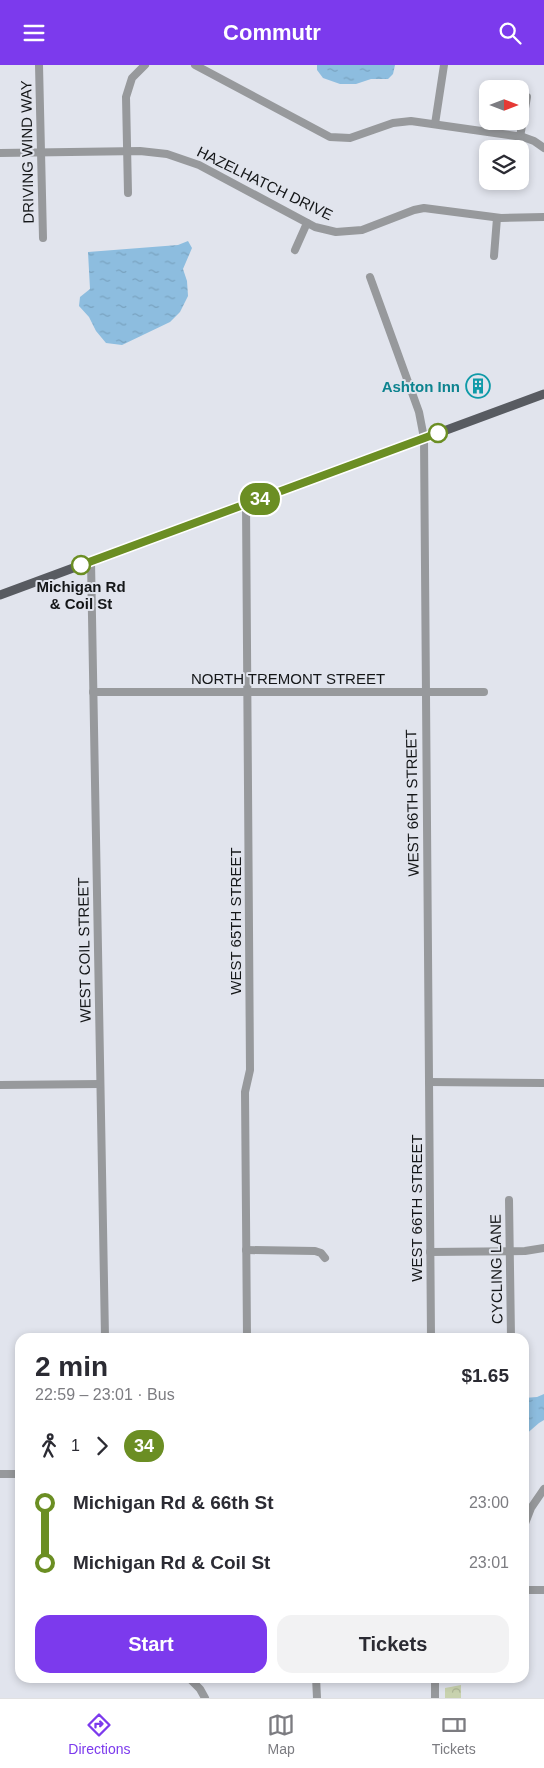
<!DOCTYPE html>
<html lang="en">
<head>
<meta charset="utf-8">
<style>
	body { margin:0; font-family:Helvetica,sans-serif; background:#f2f2f3; color:#2b2b33; height:100vh; display:flex; flex-direction:column; font-size:19px; white-space:nowrap }
	* { box-sizing:border-box; margin:0 }
	p { font-size:16px; color:#7c7c81 }
	.icon { flex:none; width:28px; height:28px; fill:none; stroke:currentColor; stroke-width:2; stroke-linecap:round; stroke-linejoin:round }
	.map { position:relative; flex:1; overflow:hidden }
	.side { position:absolute; left:15px; top:1268px; width:514px; height:350px; display:flex; flex-direction:column; background:#fff; border-radius:15px; box-shadow:0 2px 8px #0003 }
	.side>* { flex:none }
	.badge { padding:0 10px; border-radius:16px; font-size:18px; line-height:32px }
	.needle { width:32px; rotate:90deg }
	.fabs { position:absolute; left:479px; top:15px; display:grid; gap:10px }
	.fabs a { display:grid; place-items:center; width:50px; height:50px; border-radius:10px; background:#fff; box-shadow:0 2px 8px #0003; font-size:25px }
	.map>.badge { position:absolute; translate:-50% -50%; box-shadow:0 0 0 2px #fff }
	.legs { display:flex; align-items:center; gap:8px; height:55px; padding:0 20px; font-size:16px }
	.legs p { margin-inline-start:auto }
	.summary { display:flex; align-items:center; justify-content:space-between; height:85px; padding:0 20px }
	h1 { font-size:28px; font-weight:700; line-height:38px }
	.primary-button { display:flex; gap:10px; margin-top:auto; padding:10px 20px }
	.primary-button a { flex:1; height:58px; border-radius:15px; background:#7c3aed; color:#fff; font-size:20px; font-weight:700; line-height:58px; text-align:center }
	.primary-button a+a { background:#f2f2f3; color:#2b2b33 }
	ul { padding:0 20px; list-style:none }
	li { display:flex; align-items:center; gap:18px; height:60px; font-size:19px }
	li i { display:grid; place-items:center; width:8px; height:100%; margin:0 6px; background:currentColor }
	li i::after { content:''; width:12px; height:12px; margin:-6px; border:4px solid; border-radius:50%; background:#fff }
	li p { margin-inline-start:auto }
	li:first-child i { background:linear-gradient(#0000 50%,currentColor 0) }
	li:last-child i { background:linear-gradient(currentColor 50%,#0000 0) }
	header { display:flex; justify-content:space-between; align-items:center; height:65px; padding:0 20px; background:#7c3aed; color:#fff; font-size:22px; font-weight:700 }
	.tabs { display:flex; justify-content:space-around; align-items:center; height:70px; border-top:1px solid #e1e1e2; background:#fff; font-size:14px; color:#7c7c81 }
	.tabs a { display:grid; justify-items:center; gap:2px }
	.tabs .selected { color:#7c3aed }
	.map>svg:first-child { display:block }
	.forest { fill:url(#forest-crowns) }
	.water { fill:url(#water-ripples) }
	.lines { fill:none; stroke-linecap:round; stroke-linejoin:round }
	.minor { stroke:#97999c; stroke-width:8 }
	.major { stroke:#585b61; stroke-width:9 }
	.line-1-casing { stroke:#fff; stroke-width:11 }
	.line-1 { stroke:#6b8e23; stroke-width:8 }
	.stop-1-dot { fill:#fff; stroke:#6b8e23; stroke-width:2.5 }
	.labels { text-anchor:middle; dominant-baseline:central; stroke-width:4; stroke-linejoin:round; paint-order:stroke }
	.street-label { font-size:15px; fill:#141618; stroke:#e1e4ed }
	.culture-label { font-size:15px; font-weight:bold; fill:#0d838f; stroke:#e1e4ed; text-anchor:end }
	.stop-label { font-size:15px; font-weight:bold; fill:#141618; stroke:#e1e4ed }
</style>
</head>
<body>
<header><svg class="icon" aria-label="menu" viewBox="0 0 24 24"><path d="M4 6h16M4 12h16M4 18h16"/></svg>Commutr<svg class="icon" aria-label="search" viewBox="0 0 24 24"><circle cx="10" cy="10" r="6"/><path d="M15 15l6 6"/></svg></header>
<div class="map">
<svg width="544" height="1633" viewBox="0 0 544 1633">
	<defs>
		<pattern id="forest-crowns" width="20" height="18" patternUnits="userSpaceOnUse" patternTransform="scale(1.25)"><rect width="20" height="18" fill="#c8d2ae"/><path d="M2 6a3 3 0 1 1 6 0M12 15a3 3 0 1 1 6 0" fill="none" stroke="#abb495"/></pattern>
		<pattern id="water-ripples" width="26" height="14" patternUnits="userSpaceOnUse" patternTransform="scale(1.25)"><rect width="26" height="14" fill="#8dbddf"/><path d="M2 4q2-2 4 0t4 0M15 11q2-2 4 0t4 0" fill="none" stroke="#79a2bf"/></pattern>
	</defs>
	<rect width="100%" height="100%" fill="#e1e4ed"/>
	<polygon class="forest" points="461,1620 461,1633 445,1633 445,1623"/>
	<g class="water">
		<polygon points="317,0 395,0 393,9 388,14 371,14 356,19 340,19 323,13 317,5"/>
		<polygon points="188,176 192,183 183,204 187,216 188,231 180,247 170,257 122,280 106,278 96,266 89,252 79,241 80,232 90,224 88,187 178,180"/>
		<polygon points="544,1329 544,1355 539,1358 524,1371 524,1333 537,1332"/>
	</g>
	<g class="lines">
		<g class="minor">
			<polyline points="39,0 43,173"/>
			<polyline points="195,0 330,72 350,73 393,58 411,56 523,72 534,76 544,83"/>
			<polyline points="435,59 444,0"/>
			<polyline points="520,72 527,32"/>
			<polyline points="0,88 140,86 167,89 199,100 315,162 336,167 362,165 414,145 424,143 501,153 544,152"/>
			<polyline points="128,128 126,32 132,13 145,0"/>
			<polyline points="295,185 307,158"/>
			<polyline points="494,191 497,153"/>
			<polyline points="370,212 419,347 424,373 431,1272"/>
			<polyline points="246,439 250,1005 245,1027 247,1272"/>
			<polyline points="91,496 105,1272"/>
			<polyline points="93,627 484,627"/>
			<polyline points="429,1017 544,1018"/>
			<polyline points="0,1020 100,1019"/>
			<polyline points="509,1135 511,1272"/>
			<polyline points="246,1185 315,1186 321,1188 325,1193"/>
			<polyline points="430,1187 525,1186 544,1183"/>
			<polyline points="0,1409 20,1409"/>
			<polyline points="524,1461 531,1443 544,1424"/>
			<polyline points="524,1525 544,1525"/>
			<polyline points="188,1612 200,1624 205,1633"/>
			<polyline points="316,1612 317,1633"/>
			<polyline points="435,1612 435,1633"/>
		</g>
		<polyline class="major" points="0,530 544,329"/>
	</g>
	<g class="lines">
		<g class="line-1-casing">
			<polyline id="line-1" points="81,500 438,368"/>
		</g>
		<use href="#line-1" class="line-1"/>
	</g>
	<defs>
		<g id="building-ring" transform="scale(1.25)"><circle r="9.5" fill="#e1e4ed" stroke="#0f9aa8" stroke-width="1.5"/><path d="M-4-6H4V6H1V3H-1V6H-4ZM-2.5-4.3h1.7v1.8h-1.7ZM.8-4.3h1.7v1.8H.8ZM-2.5-1h1.7V.8h-1.7ZM.8-1h1.7V.8H.8Z" fill="#0f9aa8"/></g>
	</defs>
	<g fill-rule="evenodd">
		<use href="#building-ring" x="478" y="321"/>
	</g>
	<g class="stop-1-dot">
		<circle cx="438" cy="368" r="9"/>
		<circle cx="81" cy="500" r="9"/>
	</g>
	<g class="labels">
		<g class="street-label">
			<text transform="translate(27 87) rotate(-91)">DRIVING WIND WAY</text>
			<text transform="translate(265 118) rotate(26)">HAZELHATCH DRIVE</text>
			<text x="288" y="613">NORTH TREMONT STREET</text>
			<text transform="translate(412 738) rotate(-91)">WEST 66TH STREET</text>
			<text transform="translate(235 856) rotate(-90)">WEST 65TH STREET</text>
			<text transform="translate(84 885) rotate(-91)">WEST COIL STREET</text>
			<text transform="translate(416 1143) rotate(-90)">WEST 66TH STREET</text>
			<text transform="translate(496 1204) rotate(-91)">CYCLING LANE</text>
		</g>
		<g class="culture-label">
			<text x="460" y="321">Ashton Inn</text>
		</g>
		<g class="stop-label">
			<text x="81" y="521">Michigan Rd<tspan x="81" dy="17">&amp; Coil St</tspan></text>
		</g>
	</g>
</svg>
<div class="fabs">
<a><svg class="needle" viewBox="-14 -14 28 28"><path d="M0-13l5 13h-10z" fill="#e53935"/><path d="M0 13l5-13h-10z" fill="#7c7c81"/></svg></a>
<a><svg class="icon" aria-label="layers" viewBox="0 0 24 24"><path d="M12 4l9 5-9 5-9-5zM3 14l9 5 9-5"/></svg></a>
</div>
<b class="badge" style="left:260px;top:434px;background:#6b8e23;color:#fff">34</b>
<section class="side">
<div class="summary"><div><h1>2 min</h1><p>22:59 – 23:01 · Bus</p></div><b>$1.65</b></div>
<div class="legs"><svg class="icon" aria-label="walk" viewBox="0 0 24 24"><circle cx="13" cy="4" r="2"/><path d="M13 8l-2 6 4 7M11 14l-3 7M7 12l3-4h3l4 4"/></svg>1<svg class="icon" aria-label="forward" viewBox="0 0 24 24"><path d="M9 5l7 7-7 7"/></svg><b class="badge" style="background:#6b8e23;color:#fff">34</b></div>
<ul>
<li><i style="color:#6b8e23"></i><b>Michigan Rd &amp; 66th St</b><p>23:00</p></li>
<li><i style="color:#6b8e23"></i><b>Michigan Rd &amp; Coil St</b><p>23:01</p></li>
</ul>
<div class="primary-button"><a>Start</a><a>Tickets</a></div>
</section>
</div>
<nav class="tabs">
<a class="selected"><svg class="icon" aria-label="directions" viewBox="0 0 24 24"><path d="M12 3l9 9-9 9-9-9zM9 14v-3h6M13 9l2 2-2 2"/></svg>Directions</a>
<a><svg class="icon" aria-label="map" viewBox="0 0 24 24"><path d="M3 6l6-2 6 2 6-2v14l-6 2-6-2-6 2zM9 4v14M15 6v14"/></svg>Map</a>
<a><svg class="icon" aria-label="tickets" viewBox="0 0 24 24"><path d="M3 7h18v10H3zM15 7v10"/></svg>Tickets</a>
</nav>
</body>
</html>
